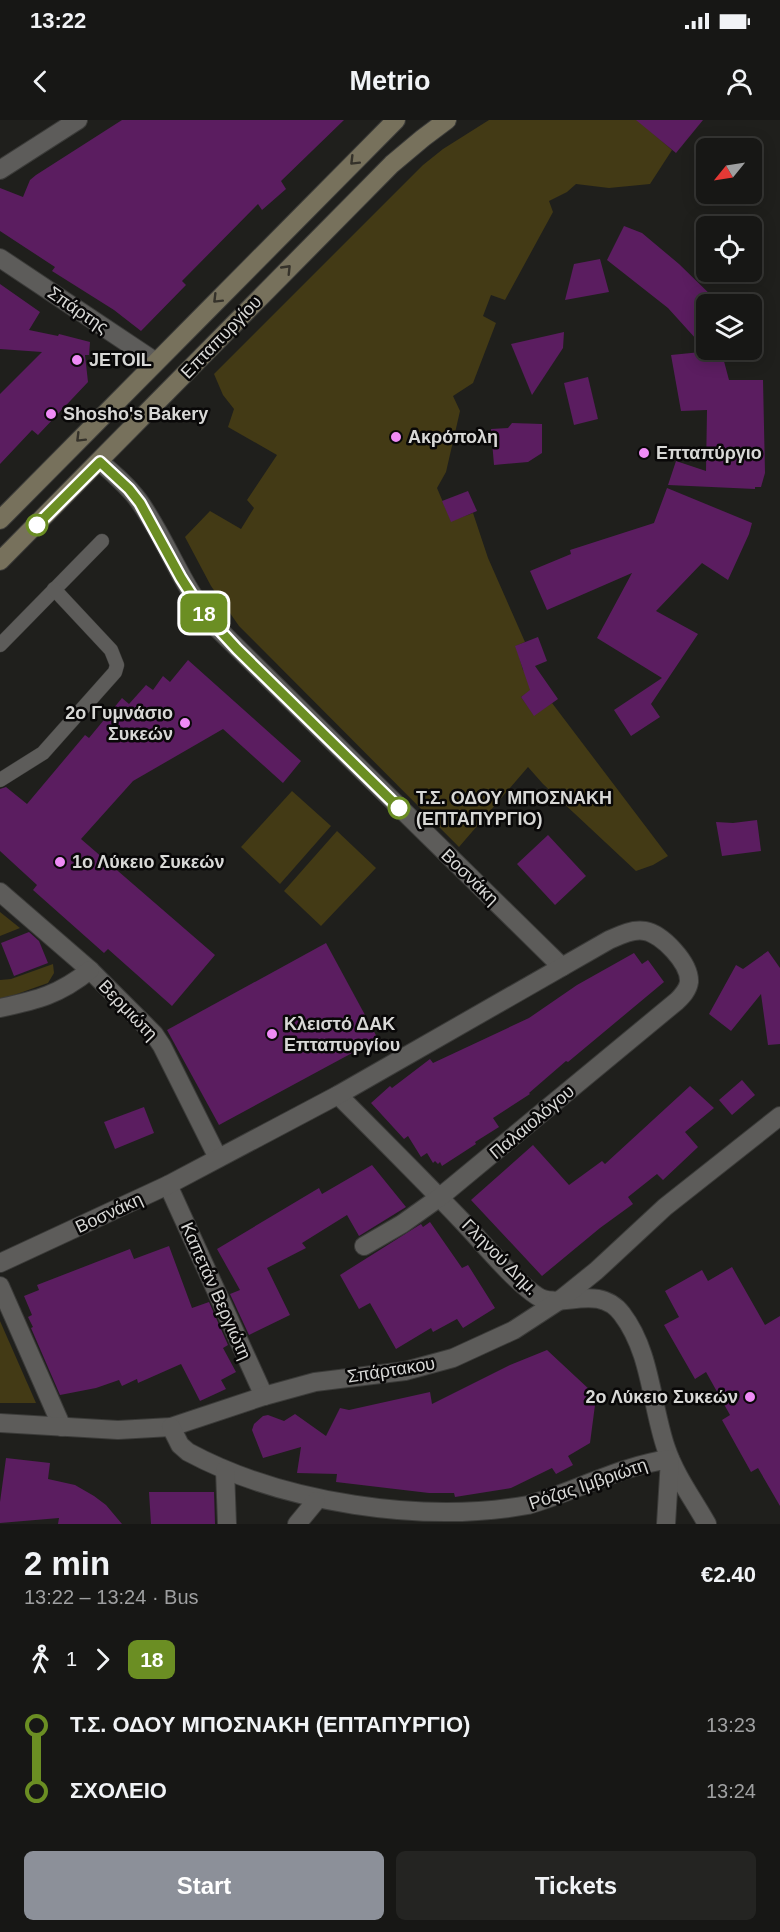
<!DOCTYPE html>
<html lang="en">
<head>
<meta charset="utf-8">
<style>
	body { margin:0; font-family:Arial,sans-serif; background:#242422; color:#f1f3f6; height:100vh; display:flex; flex-direction:column; font-size:22px; white-space:nowrap }
	* { box-sizing:border-box; margin:0 }
	p { font-size:20px; color:#9e9fa0 }
	.icon { flex:none; width:33px; height:33px; fill:none; stroke:currentColor; stroke-width:2; stroke-linecap:round; stroke-linejoin:round }
	.map { position:relative; height:1404px; overflow:hidden }
	.details { display:flex; flex-direction:column; background:#171715; flex:1 }
	.details>* { flex:none }
	.badge { padding:0 12px; border-radius:9px; font-size:21px; line-height:39px }
	.needle { width:39px; rotate:240deg }
	.fabs { position:absolute; left:696px; top:18px; display:grid; gap:12px }
	.fabs a { display:grid; place-items:center; width:66px; height:66px; border-radius:9px; background:#171715; box-shadow:0 3px 15px #0003,0 0 0 2px #363634; font-size:30px }
	.map>.badge { position:absolute; translate:-50% -50%; box-shadow:0 0 0 3px #fff }
	.legs { display:flex; align-items:center; gap:9px; height:66px; padding:0 24px; font-size:20px }
	.legs p { margin-inline-start:auto }
	.head { display:flex; align-items:center; justify-content:space-between; height:102px; padding:0 24px }
	h1 { font-size:33px; font-weight:700; line-height:45px }
	.action { display:flex; gap:12px; margin-top:auto; padding:12px 24px }
	.action a { flex:1; height:69px; border-radius:9px; background:#8c9099; color:#fff; font-size:24px; font-weight:700; line-height:69px; text-align:center }
	.action a+a { background:#242422; color:#f1f3f6 }
	ul { padding:0 24px; list-style:none }
	li { display:flex; align-items:center; gap:21px; height:66px; font-size:22px }
	li i { display:grid; place-items:center; width:9px; height:100%; margin:0 8px; background:currentColor }
	li i::after { content:''; width:15px; height:15px; margin:-8px; border:4px solid; border-radius:50%; background:#171715 }
	li p { margin-inline-start:auto }
	li:first-child i { background:linear-gradient(#0000 50%,currentColor 0) }
	li:last-child i { background:linear-gradient(currentColor 50%,#0000 0) }
	.status { display:flex; justify-content:space-between; align-items:center; height:42px; padding:0 30px; background:#171715; direction:ltr }
	.status svg { height:16px; fill:currentColor }
	header { display:flex; justify-content:space-between; align-items:center; height:78px; padding:0 24px; background:#171715; font-size:27px; font-weight:700 }
	.map>svg:first-child { display:block }
	.green { fill:#433a15 }
	.building { fill:#5b1d60 }
	.lines { fill:none; stroke-linecap:round; stroke-linejoin:round }
	.lane-casing { stroke:#3b3b39; stroke-width:15 }
	.street-casing { stroke:#3b3b39; stroke-width:20 }
	.secondary-casing { stroke:#3b3b39; stroke-width:20 }
	.lane { stroke:#5d5c5a; stroke-width:14 }
	.street { stroke:#5d5c5a; stroke-width:18 }
	.secondary { stroke:#77715c; stroke-width:18 }
	.oneway { stroke:#35322a }
	.line-1-casing { stroke:#fff; stroke-width:14 }
	.line-1 { stroke:#6b8e23; stroke-width:9 }
	.poi-dot { fill:#ef8bf6; stroke:#090808; stroke-width:2 }
	.stop-1-dot { fill:#fff; stroke:#6b8e23; stroke-width:3 }
	.labels { text-anchor:middle; dominant-baseline:central; stroke-width:5; stroke-linejoin:round; paint-order:stroke }
	.street-label { font-size:18px; fill:#d8d8d6; stroke:#090808 }
	.poi-label { font-size:18px; font-weight:bold; fill:#d8d8d6; stroke:#090808; text-anchor:start }
	.stop-label { font-size:18px; font-weight:bold; fill:#d8d8d6; stroke:#090808; text-anchor:start }
</style>
</head>
<body>
<div class="status"><b>13:22</b><svg viewBox="0 0 49 12"><path d="M0 12V9h3v3zM5 12V6h3v6zM10 12V3h3v9zM15 12V0h3v12zM26 1h20v11H26zM47 4h2v5h-2z"/></svg></div>
<header><svg class="icon" aria-label="back" viewBox="0 0 24 24"><path d="M15 5l-7 7 7 7"/></svg>Metrio<svg class="icon" aria-label="person" viewBox="0 0 24 24"><circle cx="12" cy="8" r="4"/><path d="M4 21q1-7 8-7t8 7"/></svg></header>
<div class="map">
<svg width="780" height="1404" viewBox="0 0 780 1404">
	<rect width="100%" height="100%" fill="#1f1f1c"/>
	<g class="green">
		<polygon points="489,0 657,0 649,10 672,30 650,64 609,68 576,64 567,72 549,81 553,92 505,180 491,175 483,196 496,203 473,263 453,276 460,291 446,352 437,368 451,401 473,393 488,438 525,522 516,526 523,550 540,564 521,577 534,595 552,583 668,736 653,745 636,751 543,664 528,647 459,727 239,506 211,466 185,417 210,391 241,409 254,388 247,380 277,335 228,307 234,289 223,275 214,254 423,45 443,29"/>
		<polygon points="292,671 331,706 280,764 241,727"/>
		<polygon points="337,711 376,748 321,806 284,771"/>
		<polygon points="0,792 20,808 0,816"/>
		<polygon points="53,844 54,853 48,863 0,880 0,860 11,859"/>
		<polygon points="0,1201 36,1283 0,1283"/>
	</g>
	<g class="building">
		<polygon points="122,0 344,0 281,61 286,69 262,90 258,84 182,161 186,165 141,211 114,190 52,151 55,147 0,111 0,68 23,77 30,60 36,55"/>
		<polygon points="636,0 703,0 676,33"/>
		<polygon points="624,106 642,113 679,144 720,184 706,184 706,230 668,188 607,140"/>
		<polygon points="600,139 609,172 565,180 574,144"/>
		<polygon points="0,164 40,192 29,210 58,216 59,214 90,222 89,235 85,235 88,262 38,315 32,310 0,344 0,274 42,232 0,229"/>
		<polygon points="564,212 563,228 532,275 511,224"/>
		<polygon points="721,230 729,260 763,260 765,353 761,367 755,367 755,369 668,365 676,341 706,351 707,290 681,291 671,235"/>
		<polygon points="588,257 598,299 574,305 564,263"/>
		<polygon points="512,303 542,304 542,333 528,342 494,345 491,309 508,308"/>
		<polygon points="667,368 752,403 749,414 728,460 702,443 656,491 698,514 651,584 660,597 631,616 614,590 662,558 597,518 632,453 547,490 530,451 571,434 570,430 654,403"/>
		<polygon points="468,371 477,391 451,402 442,381"/>
		<polygon points="538,517 547,541 535,546 558,579 534,596 521,577 530,570 515,526"/>
		<polygon points="188,540 301,641 283,663 223,609 133,661 81,719 215,835 172,886 108,829 104,833 33,770 37,765 0,731 0,669 6,667 27,684 85,615 89,618 122,578 129,584 146,565 153,570 163,556 170,562"/>
		<polygon points="757,700 761,731 722,736 716,702 733,703"/>
		<polygon points="548,715 586,756 555,785 517,744"/>
		<polygon points="29,812 39,821 48,843 14,856 1,823"/>
		<polygon points="326,823 378,919 219,1005 167,910"/>
		<polygon points="768,831 780,848 780,924 768,925 761,874 731,911 709,894 736,845 743,849"/>
		<polygon points="634,833 642,844 648,840 664,862 568,942 566,941 529,973 530,974 493,998 499,1007 475,1022 476,1024 442,1046 440,1042 438,1044 435,1041 433,1043 427,1033 421,1037 408,1016 404,1019 371,983 390,966 392,968 430,939 433,943 529,898 577,865"/>
		<polygon points="742,960 755,975 732,995 719,980"/>
		<polygon points="690,966 714,988 685,1012 698,1027 663,1060 657,1054 628,1077 633,1084 600,1108 542,1156 471,1080 533,1025 569,1065 602,1041 605,1044"/>
		<polygon points="144,987 154,1013 115,1029 104,1002"/>
		<polygon points="372,1045 406,1087 359,1116 347,1095 302,1123 306,1128 267,1148 290,1195 249,1215 230,1174 240,1170 217,1129 319,1068 322,1074"/>
		<polygon points="430,1102 462,1148 468,1145 495,1188 463,1208 457,1199 433,1212 431,1208 396,1229 370,1183 359,1189 340,1155 421,1104 423,1107"/>
		<polygon points="169,1126 192,1188 209,1182 228,1225 223,1228 236,1252 221,1260 226,1269 200,1281 181,1244 138,1263 137,1259 122,1266 119,1260 96,1268 60,1275 31,1208 33,1207 28,1197 32,1195 24,1176 39,1170 37,1165 130,1129 134,1139"/>
		<polygon points="732,1147 765,1205 780,1196 780,1386 758,1348 751,1352 722,1300 730,1295 706,1252 695,1259 664,1205 679,1197 665,1171 702,1150 708,1161"/>
		<polygon points="547,1230 591,1271 595,1285 590,1323 568,1336 573,1345 556,1354 552,1348 511,1368 455,1377 454,1373 429,1373 336,1362 337,1354 297,1353 301,1327 263,1338 252,1310 254,1304 263,1296 268,1295 284,1301 295,1294 326,1316 340,1288 349,1290 430,1272 432,1284 510,1245"/>
		<polygon points="6,1338 50,1343 48,1359 75,1365 94,1376 106,1385 122,1404 58,1404 59,1398 0,1403 0,1382"/>
		<polygon points="149,1372 214,1372 215,1404 151,1404"/>
	</g>
	<g class="lines">
		<g class="lane-casing">
			<g id="lane">
				<polyline points="0,525 102,421"/>
				<polyline points="0,660 43,633 115,552 117,545 111,530 54,469"/>
			</g>
		</g>
		<g class="street-casing">
			<g id="street">
				<polyline points="0,50 78,0"/>
				<polyline points="0,138 156,242"/>
				<path d="M100,342C114,354 128,366 139,381C168,422 182,468 216,507L562,847"/>
				<polyline points="0,772 90,850 154,914 162,926 218,1038"/>
				<path d="M0,888C37,880 59,875 90,850"/>
				<path d="M338,975C380,1017 422,1059 463,1102C484,1124 513,1160 537,1176C559,1191 598,1162 622,1194C651,1232 651,1284 666,1328C675,1355 693,1379 707,1404"/>
				<polyline points="168,1065 264,1276"/>
				<path d="M0,1143L168,1065L338,975L609,820C620,815 632,809 645,811C662,814 690,843 689,862C688,870 682,876 677,881L440,1077L402,1104L364,1126"/>
				<polyline points="0,1166 62,1307"/>
				<polyline points="0,1303 118,1310 171,1307 264,1276 315,1262 405,1251 453,1238 514,1210 560,1180 596,1151 665,1087 780,996"/>
				<path d="M171,1307L180,1325L188,1332C283,1383 423,1404 528,1385C576,1371 620,1346 670,1339L666,1404"/>
				<polyline points="225,1350 227,1404"/>
				<polyline points="297,1404 316,1381"/>
			</g>
		</g>
		<g class="secondary-casing">
			<g id="secondary">
				<polyline points="0,400 396,0"/>
				<polyline points="0,441 392,44 423,18 447,0"/>
			</g>
		</g>
		<use href="#lane" class="lane"/>
		<use href="#street" class="street"/>
		<use href="#secondary" class="secondary"/>
	</g>
	<defs><path id="oneway-chevron" d="M-2-3.5L2.5 0L-2 3.5" fill="none" stroke-width="1.6" stroke-linecap="round" stroke-linejoin="round" transform="scale(1.5)"/></defs>
	<g class="oneway">
		<use href="#oneway-chevron" transform="translate(354 41) rotate(135)"/>
		<use href="#oneway-chevron" transform="translate(287 149) rotate(-46)"/>
		<use href="#oneway-chevron" transform="translate(217 179) rotate(135)"/>
		<use href="#oneway-chevron" transform="translate(80 318) rotate(135)"/>
	</g>
	<g class="lines">
		<g class="line-1-casing">
			<polyline id="line-1" points="37,405 100,342 129,369 140,383 181,458 202,491 237,529 399,688"/>
		</g>
		<use href="#line-1" class="line-1"/>
	</g>
	<g class="poi-dot">
		<circle cx="77" cy="240" r="6"/>
		<circle cx="51" cy="294" r="6"/>
		<circle cx="396" cy="317" r="6"/>
		<circle cx="644" cy="333" r="6"/>
		<circle cx="185" cy="603" r="6"/>
		<circle cx="60" cy="742" r="6"/>
		<circle cx="272" cy="914" r="6"/>
		<circle cx="750" cy="1277" r="6"/>
	</g>
	<g class="stop-1-dot">
		<circle cx="37" cy="405" r="10"/>
		<circle cx="399" cy="688" r="10"/>
	</g>
	<g class="labels">
		<g class="street-label">
			<text transform="translate(78 190) rotate(34)">Σπάρτης</text>
			<text transform="translate(221 217) rotate(-46)">Επταπυργίου</text>
			<text transform="translate(470 757) rotate(44)">Βοσνάκη</text>
			<text transform="translate(128 890) rotate(46)">Βερμιώτη</text>
			<text transform="translate(532 1002) rotate(-40)">Παλαιολόγου</text>
			<text transform="translate(109 1093) rotate(-25)">Βοσνάκη</text>
			<text transform="translate(500 1137) rotate(45)">Γληνού Δημ.</text>
			<text transform="translate(216 1171) rotate(66)">Καπετάν Βεργιώτη</text>
			<text transform="translate(391 1250) rotate(-9)">Σπάρτακου</text>
			<text transform="translate(588 1364) rotate(-19)">Ρόζας Ιμβριώτη</text>
		</g>
		<g class="poi-label">
			<text x="89" y="240">JETOIL</text>
			<text x="63" y="294">Shosho's Bakery</text>
			<text x="408" y="317">Ακρόπολη</text>
			<text x="656" y="333">Επταπύργιο</text>
			<text x="173" y="593" text-anchor="end">2ο Γυμνάσιο<tspan x="173" dy="21">Συκεών</tspan></text>
			<text x="72" y="742">1ο Λύκειο Συκεών</text>
			<text x="284" y="904">Κλειστό ΔΑΚ<tspan x="284" dy="21">Επταπυργίου</tspan></text>
			<text x="738" y="1277" text-anchor="end">2ο Λύκειο Συκεών</text>
		</g>
		<g class="stop-label">
			<text x="416" y="678">Τ.Σ. ΟΔΟΥ ΜΠΟΣΝΑΚΗ<tspan x="416" dy="21">(ΕΠΤΑΠΥΡΓΙΟ)</tspan></text>
		</g>
	</g>
</svg>
<div class="fabs">
<a><svg class="needle" viewBox="-14 -14 28 28"><path d="M0-13l5 13h-10z" fill="#e53935"/><path d="M0 13l5-13h-10z" fill="#9e9fa0"/></svg></a>
<a><svg class="icon" aria-label="locate" viewBox="0 0 24 24"><circle cx="12" cy="12" r="6"/><path d="M12 2v4M12 18v4M2 12h4M18 12h4"/></svg></a>
<a><svg class="icon" aria-label="layers" viewBox="0 0 24 24"><path d="M12 4l9 5-9 5-9-5zM3 14l9 5 9-5"/></svg></a>
</div>
<b class="badge" style="left:204px;top:493px;background:#6b8e23;color:#fff">18</b>
</div>
<section class="details">
<div class="head"><div><h1>2 min</h1><p>13:22 – 13:24 · Bus</p></div><b>€2.40</b></div>
<div class="legs"><svg class="icon" aria-label="walk" viewBox="0 0 24 24"><circle cx="13" cy="4" r="2"/><path d="M13 8l-2 6 4 7M11 14l-3 7M7 12l3-4h3l4 4"/></svg>1<svg class="icon" aria-label="forward" viewBox="0 0 24 24"><path d="M9 5l7 7-7 7"/></svg><b class="badge" style="background:#6b8e23;color:#fff">18</b></div>
<ul>
<li><i style="color:#6b8e23"></i><b>Τ.Σ. ΟΔΟΥ ΜΠΟΣΝΑΚΗ (ΕΠΤΑΠΥΡΓΙΟ)</b><p>13:23</p></li>
<li><i style="color:#6b8e23"></i><b>ΣΧΟΛΕΙΟ</b><p>13:24</p></li>
</ul>
<div class="action"><a>Start</a><a>Tickets</a></div>
</section>
</body>
</html>
